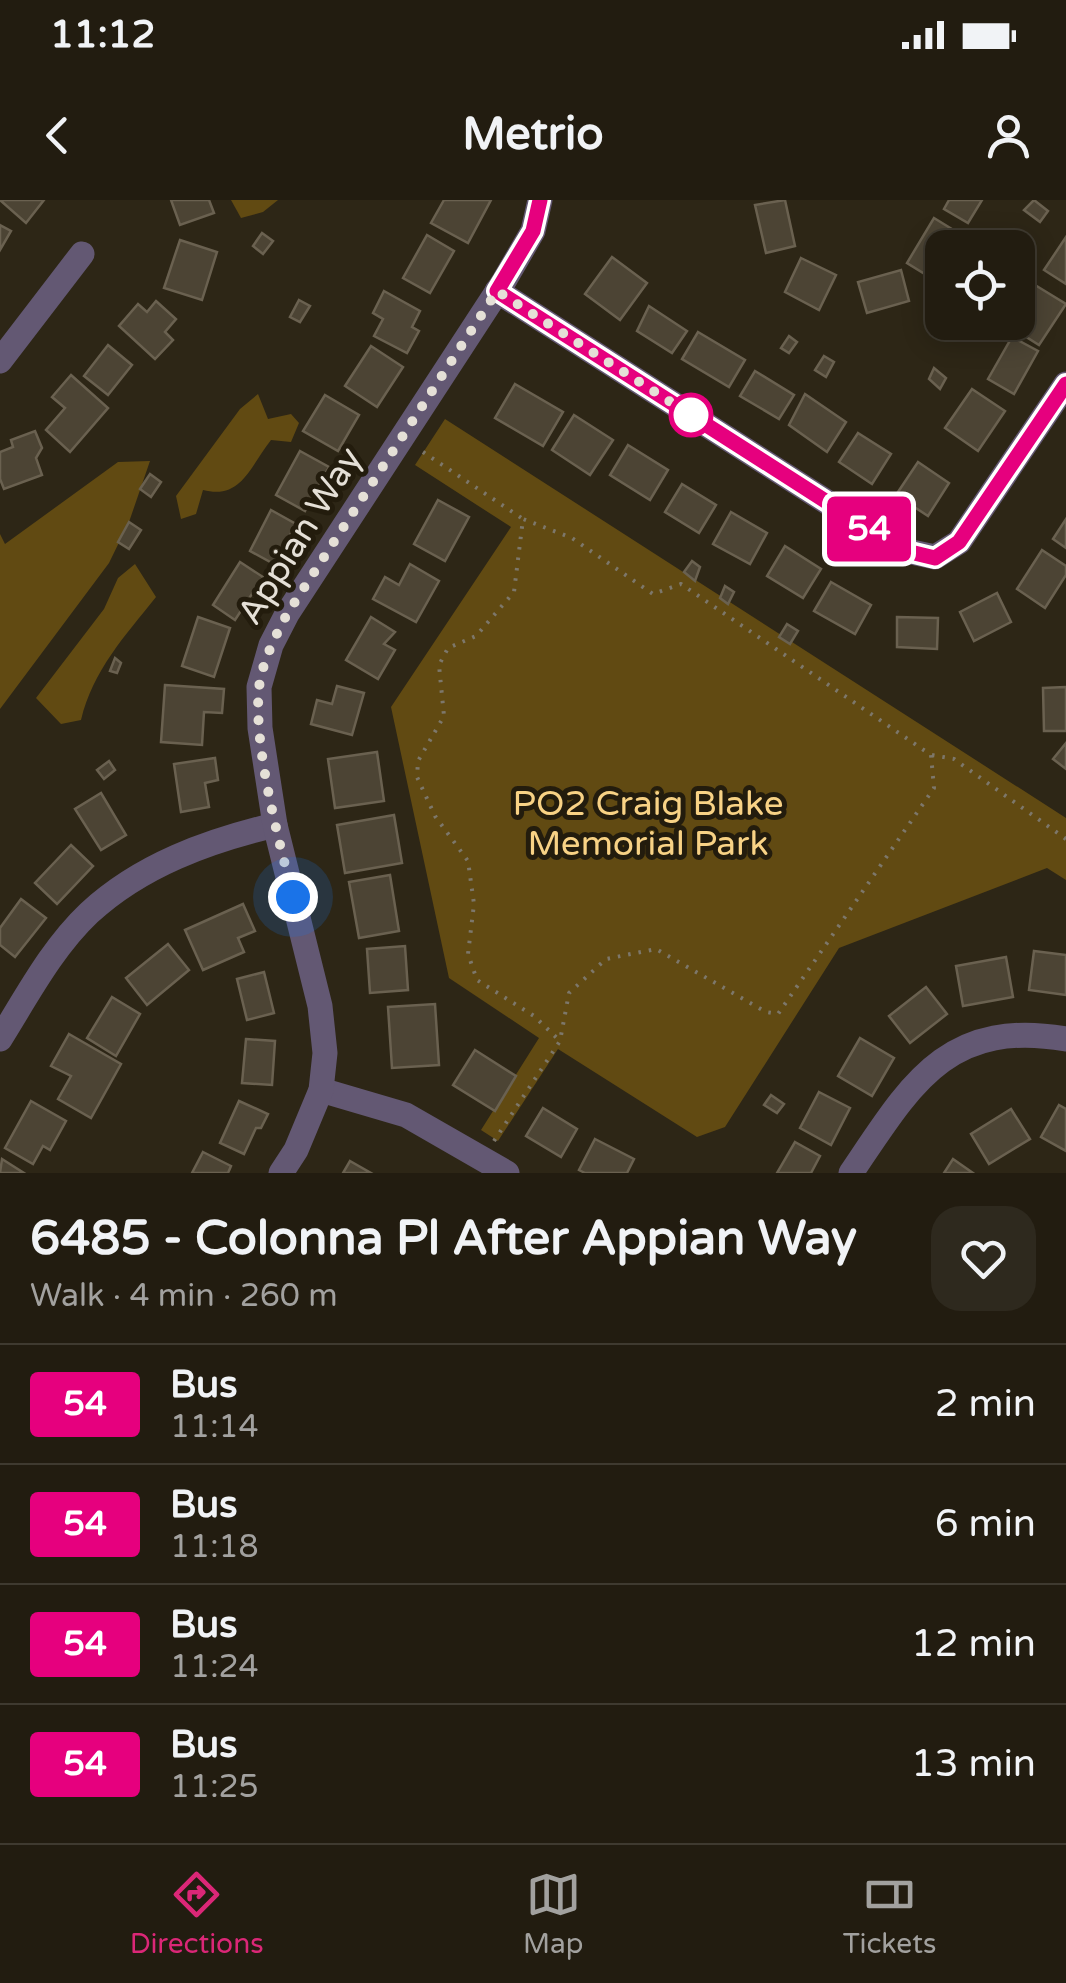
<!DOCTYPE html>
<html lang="en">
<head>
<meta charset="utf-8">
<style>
	body { margin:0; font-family:"Varela Round",sans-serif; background:#2e291e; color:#f1f3f6; height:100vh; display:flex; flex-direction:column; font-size:38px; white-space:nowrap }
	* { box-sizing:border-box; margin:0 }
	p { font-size:32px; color:#a2a19f }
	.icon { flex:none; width:55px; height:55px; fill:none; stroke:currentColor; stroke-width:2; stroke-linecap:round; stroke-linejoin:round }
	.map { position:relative; height:973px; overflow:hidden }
	.sheet { display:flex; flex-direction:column; background:#221c10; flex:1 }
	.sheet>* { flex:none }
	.badge { padding:0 20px; border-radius:8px; font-size:35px; line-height:65px }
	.buttons { position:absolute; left:925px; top:30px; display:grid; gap:20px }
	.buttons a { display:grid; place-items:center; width:110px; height:110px; border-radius:20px; background:#221c10; box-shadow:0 5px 25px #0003,0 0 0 2px #3f3a30; font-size:50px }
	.you { position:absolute; width:50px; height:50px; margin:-25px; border:8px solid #fff; border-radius:50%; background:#1a73e8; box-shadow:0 0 0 15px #1a73e833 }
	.map>.badge { position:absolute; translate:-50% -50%; box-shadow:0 0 0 5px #fff }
	.round { display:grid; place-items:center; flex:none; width:105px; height:105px; border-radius:30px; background:#2e291e }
	.overview { display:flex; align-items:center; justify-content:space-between; height:170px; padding:0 30px }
	h1 { font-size:48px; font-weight:700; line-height:75px }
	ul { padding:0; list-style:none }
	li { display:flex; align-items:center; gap:30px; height:120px; padding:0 30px; border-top:2px solid #3f3a30 }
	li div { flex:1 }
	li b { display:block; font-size:38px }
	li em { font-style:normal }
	li .badge { min-width:110px; font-weight:700; text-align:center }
	.status { display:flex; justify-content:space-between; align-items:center; height:70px; padding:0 50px; background:#221c10; direction:ltr }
	.status svg { height:28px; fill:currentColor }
	header { display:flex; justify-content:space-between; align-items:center; height:130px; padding:0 30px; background:#221c10; font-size:45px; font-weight:700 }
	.menu { display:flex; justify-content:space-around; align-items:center; height:140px; border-top:2px solid #3f3a30; background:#221c10; font-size:28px; color:#a2a19f }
	.menu a { display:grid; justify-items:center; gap:5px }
	.menu .active { color:#db2777 }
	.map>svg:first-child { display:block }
	.green { fill:#614a12 }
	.building { fill:#4c4434; stroke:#6a6150; stroke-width:2.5 }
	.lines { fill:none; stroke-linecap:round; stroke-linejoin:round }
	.path { stroke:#7d776a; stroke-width:4; stroke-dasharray:2.5 8; stroke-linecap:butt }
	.minor { stroke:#635873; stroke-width:25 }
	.line-casing { stroke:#fff; stroke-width:22 }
	.line { stroke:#e6007e; stroke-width:15 }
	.walk { stroke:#e5e0d7; stroke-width:10; stroke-dasharray:0 18 }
	.stop-dot { fill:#fff; stroke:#e6007e; stroke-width:5 }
	.labels { text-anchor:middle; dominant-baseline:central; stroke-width:10; stroke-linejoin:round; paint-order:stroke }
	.street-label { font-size:35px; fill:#e5e0d7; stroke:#231c0d }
	.park-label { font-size:35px; fill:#f8d285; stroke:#231c0d }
</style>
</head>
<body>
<div class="status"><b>11:12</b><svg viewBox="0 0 49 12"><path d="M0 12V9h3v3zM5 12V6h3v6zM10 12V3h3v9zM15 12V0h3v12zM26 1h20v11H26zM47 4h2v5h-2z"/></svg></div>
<header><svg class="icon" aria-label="back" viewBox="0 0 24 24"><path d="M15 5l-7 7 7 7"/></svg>Metrio<svg class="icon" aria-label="person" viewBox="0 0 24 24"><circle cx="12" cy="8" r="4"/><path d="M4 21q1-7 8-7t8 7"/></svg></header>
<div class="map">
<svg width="1066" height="973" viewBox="0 0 1066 973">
	<rect width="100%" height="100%" fill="#2d2616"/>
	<g class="green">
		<polygon points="231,0 278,0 263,12 241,18"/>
		<path d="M258,194L268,219L291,214L299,223L291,242L271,240C250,266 242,300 203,290L196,314L181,319L176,296L240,209Z"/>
		<polygon points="445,219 1066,618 1066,680 1047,668 839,748 725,927 697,937 558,849 498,941 481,930 539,838 449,778 391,507 511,327 415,265"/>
		<polygon points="150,261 129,322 109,363 0,509 0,334 5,344 118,262"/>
		<path d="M135,364L156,397C125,436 93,470 81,520L61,524L36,498L104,409L118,378Z"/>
	</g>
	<g class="building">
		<polygon points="0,0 44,0 26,23"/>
		<polygon points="171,0 209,0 214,13 180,25"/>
		<polygon points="444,0 491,0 468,43 431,23"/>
		<polygon points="785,0 795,46 766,53 755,5"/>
		<polygon points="949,0 982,0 968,23 944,9"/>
		<polygon points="1034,0 1048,11 1040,22 1024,10"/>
		<polygon points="934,18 968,39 963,48 942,48 941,84 907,63"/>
		<polygon points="0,25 11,31 0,50"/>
		<polygon points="262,33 273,41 263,54 253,46"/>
		<polygon points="427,35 454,51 430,93 403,78"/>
		<polygon points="1066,37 1066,84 1044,70"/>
		<polygon points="180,40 217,52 202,100 164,88"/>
		<polygon points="612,57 647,83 620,120 585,94"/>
		<polygon points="801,58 836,75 819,110 785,92"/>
		<polygon points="901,70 909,101 867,113 858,82"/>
		<polygon points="1035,85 1066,104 1039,145 1009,126 1018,122 1018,112"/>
		<polygon points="384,91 420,111 412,127 419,131 407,153 374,136 383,119 373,113"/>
		<polygon points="299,100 310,106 300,122 290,117"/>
		<polygon points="156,101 176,119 165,132 173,140 155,159 119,126 138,104 147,112"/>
		<polygon points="649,106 687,131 672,153 637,131"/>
		<polygon points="698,132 745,160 729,187 682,159"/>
		<polygon points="789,136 797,142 789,153 781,148"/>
		<polygon points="1012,137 1038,151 1014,194 988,179"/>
		<polygon points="108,145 132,165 108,195 84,176"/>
		<polygon points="371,146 403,167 377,207 345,186"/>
		<polygon points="824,156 834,162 826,177 815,170"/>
		<polygon points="934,168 946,178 940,189 929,179"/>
		<polygon points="755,171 794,195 779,219 740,196"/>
		<polygon points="71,175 108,208 70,252 46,230 65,208 52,197"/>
		<polygon points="515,184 563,212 543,246 495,218"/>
		<polygon points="972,189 1005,211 978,251 945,228"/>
		<polygon points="805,194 846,222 827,252 789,225"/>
		<polygon points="325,195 359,215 338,251 303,231"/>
		<polygon points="574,215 613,240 590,275 552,250"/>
		<polygon points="35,231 42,248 36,258 42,275 4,289 0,279 0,252 13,247 11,240"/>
		<polygon points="858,233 891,254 872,284 839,262"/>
		<polygon points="628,245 668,270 650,300 610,275"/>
		<polygon points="300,251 329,267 305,311 276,295"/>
		<polygon points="918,262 949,283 928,316 896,295"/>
		<polygon points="150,274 161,282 151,297 140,289"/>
		<polygon points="682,284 716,305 699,333 665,312"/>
		<polygon points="438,300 469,317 445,361 414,344"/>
		<polygon points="271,310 296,324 274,364 250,351"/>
		<polygon points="731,312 767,333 750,364 713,344"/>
		<polygon points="1066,319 1066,348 1053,339"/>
		<polygon points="129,322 141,330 129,349 118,342"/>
		<polygon points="785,346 821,369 803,398 767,376"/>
		<polygon points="1042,350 1066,366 1066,375 1045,408 1017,389"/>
		<polygon points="692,361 700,367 695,381 684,372"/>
		<polygon points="240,362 263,377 235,420 213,405"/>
		<polygon points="410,364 439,381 416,422 373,399 385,377 399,385"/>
		<polygon points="831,382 871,405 855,434 814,411"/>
		<polygon points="725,386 734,392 728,404 720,398"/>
		<polygon points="997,393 1011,422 974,441 960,412"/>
		<polygon points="198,417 230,428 214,477 182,466"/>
		<polygon points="371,417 395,432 384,444 395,450 378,479 346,460"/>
		<polygon points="897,417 938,418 937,449 897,447"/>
		<polygon points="787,424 798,431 790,444 779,437"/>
		<polygon points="115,458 121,463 117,473 110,471"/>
		<polygon points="165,485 224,489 222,513 204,512 202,545 161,542"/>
		<polygon points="337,486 364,493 352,535 311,524 317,500 332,504"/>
		<polygon points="1066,487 1066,531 1044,531 1043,488"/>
		<polygon points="1066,543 1066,569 1053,559"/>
		<polygon points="377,552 384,601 335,608 328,559"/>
		<polygon points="215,558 218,580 205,583 209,607 181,612 174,564"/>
		<polygon points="109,561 115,570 104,579 97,570"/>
		<polygon points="101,593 126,635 101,650 75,609"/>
		<polygon points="394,615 402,663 345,673 337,625"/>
		<polygon points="71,645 93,666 57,704 35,683"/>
		<polygon points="390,675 399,731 359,738 349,682"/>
		<polygon points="21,699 46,718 15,757 0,745 0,728"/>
		<polygon points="243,704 255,731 238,738 244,752 203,770 185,730"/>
		<polygon points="168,744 189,770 147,805 126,778"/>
		<polygon points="405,746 408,790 370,793 367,749"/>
		<polygon points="1034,751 1066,755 1066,795 1029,790"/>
		<polygon points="1006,757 1013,797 963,806 956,766"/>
		<polygon points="264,772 274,813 247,820 237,779"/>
		<polygon points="926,787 947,814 910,843 889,816"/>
		<polygon points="112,797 140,814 116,856 87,838"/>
		<polygon points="435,804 439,865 392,868 388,807"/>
		<polygon points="69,834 121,864 91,918 58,899 71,876 51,866"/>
		<polygon points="860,838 894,858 872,896 838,876"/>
		<polygon points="246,839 275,841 272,885 242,883"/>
		<polygon points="475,850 516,876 495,911 453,885"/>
		<polygon points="819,892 850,908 831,945 800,928"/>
		<polygon points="771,895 784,904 777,913 764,905"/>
		<polygon points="31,901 66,921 50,950 43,946 33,964 5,948"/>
		<polygon points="239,901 268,914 261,928 256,928 244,954 220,943"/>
		<polygon points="1059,905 1066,909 1066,951 1041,937"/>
		<polygon points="543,908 577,929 561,957 526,936"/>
		<polygon points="1011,909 1030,939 989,964 971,934"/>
		<polygon points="595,939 634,959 627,973 585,973 579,970"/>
		<polygon points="795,942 820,956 811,973 777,973"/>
		<polygon points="203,952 231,966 228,973 192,973"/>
		<polygon points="2,959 24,973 0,973"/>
		<polygon points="953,959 973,973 944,973"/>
		<polygon points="350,961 371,973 343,973"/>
	</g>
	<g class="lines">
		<g class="path">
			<polyline points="423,252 523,319"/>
			<polyline points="932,555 954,559 1066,639"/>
			<polyline points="494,941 560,841 569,793 606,759 656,749 766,812 778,814 934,588 931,555 681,384 653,394 572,338 523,319 514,392 476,436 448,448 439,465 444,516 418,561 417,577 435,616 468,661 474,704 468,754 477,780 534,816 560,841"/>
		</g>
		<g class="minor">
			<polyline points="497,91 902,350 935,357 959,342 1066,184"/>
			<polyline points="0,161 82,54"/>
			<path d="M0,839C27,796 52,748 89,713C141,665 208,641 275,625"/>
			<polyline points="321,890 406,915 507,973"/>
			<polyline points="281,973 296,950 321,890 325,853 320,806 275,625 260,528 259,487 271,445 287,414 504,81 533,31 540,0"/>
			<path d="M851,973C910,886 946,818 1066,839"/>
		</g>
	</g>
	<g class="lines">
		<g class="line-casing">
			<polyline id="line" points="540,0 533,31 497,91 902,350 935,358 959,342 1066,184"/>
		</g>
		<use href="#line" class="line"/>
		<path class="walk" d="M293,697C279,640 253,546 259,488C262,462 275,437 287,414L497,91L691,215"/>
	</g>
	<circle class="stop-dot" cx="691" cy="215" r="20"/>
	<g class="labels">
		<g class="street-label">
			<text transform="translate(300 336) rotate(-58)">Appian Way</text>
		</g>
		<g class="park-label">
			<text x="648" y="604">PO2 Craig Blake<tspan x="648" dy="40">Memorial Park</tspan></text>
		</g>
	</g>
</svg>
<div class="buttons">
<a><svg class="icon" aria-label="locate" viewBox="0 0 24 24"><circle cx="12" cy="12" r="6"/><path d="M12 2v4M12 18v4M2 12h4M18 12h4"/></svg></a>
</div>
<div class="you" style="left:293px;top:697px"></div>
<b class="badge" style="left:869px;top:329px;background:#e6007e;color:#fff">54</b>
</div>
<section class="sheet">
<div class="overview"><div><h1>6485 - Colonna Pl After Appian Way</h1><p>Walk · 4 min · 260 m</p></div><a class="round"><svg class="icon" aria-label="heart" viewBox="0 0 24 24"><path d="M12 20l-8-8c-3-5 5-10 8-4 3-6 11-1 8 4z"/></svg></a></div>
<ul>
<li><span class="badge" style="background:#e6007e;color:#fff">54</span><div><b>Bus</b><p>11:14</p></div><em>2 min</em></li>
<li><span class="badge" style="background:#e6007e;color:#fff">54</span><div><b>Bus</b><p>11:18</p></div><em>6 min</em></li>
<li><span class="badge" style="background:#e6007e;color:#fff">54</span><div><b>Bus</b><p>11:24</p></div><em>12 min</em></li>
<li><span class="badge" style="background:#e6007e;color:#fff">54</span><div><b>Bus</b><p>11:25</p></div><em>13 min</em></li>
</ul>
</section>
<nav class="menu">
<a class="active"><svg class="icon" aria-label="directions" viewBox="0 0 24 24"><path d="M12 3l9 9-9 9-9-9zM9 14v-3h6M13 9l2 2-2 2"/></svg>Directions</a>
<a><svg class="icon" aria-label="map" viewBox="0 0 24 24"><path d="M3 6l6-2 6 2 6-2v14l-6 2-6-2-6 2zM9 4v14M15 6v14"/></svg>Map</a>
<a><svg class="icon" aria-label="tickets" viewBox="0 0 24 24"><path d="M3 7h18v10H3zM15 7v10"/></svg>Tickets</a>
</nav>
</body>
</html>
